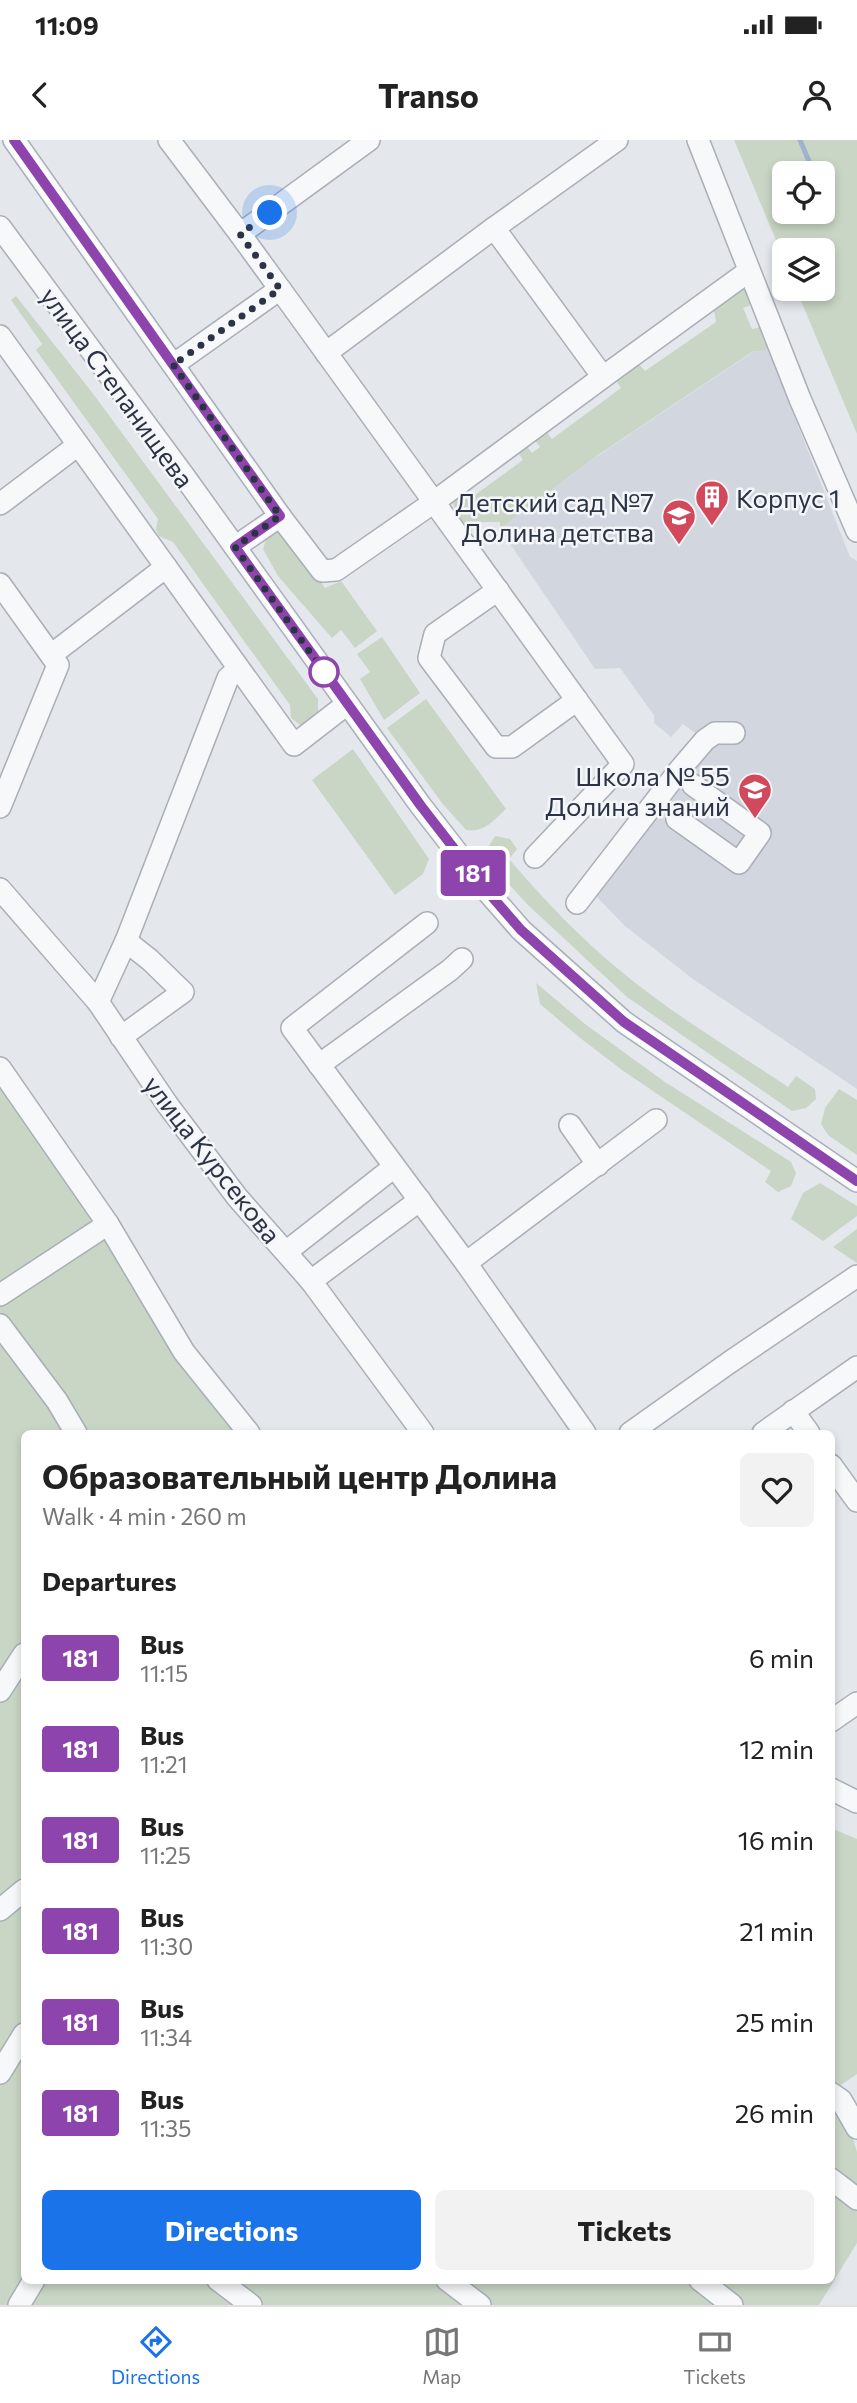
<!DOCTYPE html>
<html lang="en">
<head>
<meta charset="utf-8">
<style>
	body { margin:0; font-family:Commissioner,sans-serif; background:#f2f2f2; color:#222; height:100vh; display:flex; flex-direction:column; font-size:26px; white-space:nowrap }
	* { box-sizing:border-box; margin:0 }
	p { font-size:23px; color:#767676 }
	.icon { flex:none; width:38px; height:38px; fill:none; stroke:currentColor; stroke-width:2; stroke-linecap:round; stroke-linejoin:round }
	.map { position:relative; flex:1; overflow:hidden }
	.side { position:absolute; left:21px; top:1290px; width:814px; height:854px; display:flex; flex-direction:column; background:#fff; border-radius:10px; box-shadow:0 4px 10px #0003 }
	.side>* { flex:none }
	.badge { padding:0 14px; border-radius:5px; font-size:24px; line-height:46px }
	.buttons { position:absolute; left:772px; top:21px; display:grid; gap:14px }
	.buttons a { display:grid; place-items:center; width:63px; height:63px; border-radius:10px; background:#fff; box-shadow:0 4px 10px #0003; font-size:35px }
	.you { position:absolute; width:35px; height:35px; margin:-18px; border:5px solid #fff; border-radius:50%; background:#1a73e8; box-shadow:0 0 0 10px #1a73e833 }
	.map>.badge { position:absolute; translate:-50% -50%; box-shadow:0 0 0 4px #fff }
	h2 { padding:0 21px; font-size:26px; line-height:63px }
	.round { display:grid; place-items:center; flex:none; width:74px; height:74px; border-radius:10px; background:#f2f2f2 }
	.head { display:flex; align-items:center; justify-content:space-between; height:119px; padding:0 21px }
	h1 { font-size:33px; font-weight:700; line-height:52px }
	.action { display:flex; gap:14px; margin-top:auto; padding:14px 21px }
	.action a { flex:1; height:80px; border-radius:10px; background:#1a73e8; color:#fff; font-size:28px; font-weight:700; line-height:80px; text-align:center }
	.action a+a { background:#f2f2f2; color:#222 }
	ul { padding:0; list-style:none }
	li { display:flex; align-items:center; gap:21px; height:91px; padding:0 21px }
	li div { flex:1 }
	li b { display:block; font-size:26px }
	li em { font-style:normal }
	li .badge { min-width:77px; font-weight:700; text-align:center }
	.status { display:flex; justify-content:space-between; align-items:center; height:49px; padding:0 35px; background:#fff; direction:ltr }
	.status svg { height:19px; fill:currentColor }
	header { display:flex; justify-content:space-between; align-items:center; height:91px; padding:0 21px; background:#fff; font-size:32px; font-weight:700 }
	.menu { display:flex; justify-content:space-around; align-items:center; height:98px; border-top:2px solid #e0e0e0; background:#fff; font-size:19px; color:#767676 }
	.menu a { display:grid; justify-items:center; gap:4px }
	.menu .selected { color:#1a73e8 }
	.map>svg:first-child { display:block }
	.built { fill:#d2d6de }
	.green { fill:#c9d6c5; fill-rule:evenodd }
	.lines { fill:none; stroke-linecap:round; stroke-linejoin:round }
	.stream { stroke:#9fb4cc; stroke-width:5 }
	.minor-casing { stroke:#a9aeb7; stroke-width:24 }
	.minor { stroke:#f7f8fa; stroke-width:21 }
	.line-casing { stroke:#fff; stroke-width:16 }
	.line { stroke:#8e44ad; stroke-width:10 }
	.walk { stroke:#2b3445; stroke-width:7; stroke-dasharray:0 12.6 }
	.stop-dot { fill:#fff; stroke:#8e44ad; stroke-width:3.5 }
	.labels { text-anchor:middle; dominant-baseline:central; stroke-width:5; stroke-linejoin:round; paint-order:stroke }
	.street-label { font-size:26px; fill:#2b3445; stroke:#f4f6f9 }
	.poi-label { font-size:26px; fill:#2b3445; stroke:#f4f6f9; text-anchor:end }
</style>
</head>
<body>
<div class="status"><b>11:09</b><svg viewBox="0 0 49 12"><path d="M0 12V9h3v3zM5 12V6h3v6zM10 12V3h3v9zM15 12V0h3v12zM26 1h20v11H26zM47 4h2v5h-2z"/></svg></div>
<header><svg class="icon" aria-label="back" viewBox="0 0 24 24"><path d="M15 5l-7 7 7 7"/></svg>Transo<svg class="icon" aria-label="person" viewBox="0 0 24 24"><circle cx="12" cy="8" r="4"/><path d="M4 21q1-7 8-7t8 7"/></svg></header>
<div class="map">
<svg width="857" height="2165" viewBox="0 0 857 2165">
	<rect width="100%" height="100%" fill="#e4e7ec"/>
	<polygon class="built" points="768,210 850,417 857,421 857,949 693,839 625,786 595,755 711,605 683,584 671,597 654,583 654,575 620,528 595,529 500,389 593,319 753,212"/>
	<g class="green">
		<path d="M734,0H857V294L796,149H822V110H784V119ZM822,33V72H784V33Z"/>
		<path d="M745,149L751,154V165L743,168L752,189L765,186L768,210L752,212L598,315L500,389V382H472V392C459,387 454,373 453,360L461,351L468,360L523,320L516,310L524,303L532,313L540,307L532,296L545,290L552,299L621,248L615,239L638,223L645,231L716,182L714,169L734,153Z"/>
		<polygon points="16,156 91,251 318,559 318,577 303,587 291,578 290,565 173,402 159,396 156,389 158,379 36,210 42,204 11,160"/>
		<polygon points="276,392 287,394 325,448 341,441 377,491 355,508 341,490 332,498 278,436 263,409 266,399"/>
		<polygon points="382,497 420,553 384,580 360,539 370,532 357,514"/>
		<path d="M426,559L506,669C493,681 484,693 466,690L442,663L387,588Z"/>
		<polygon points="353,609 429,719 423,734 395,755 312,640"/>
		<path d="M495,696L510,699L517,709L509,719C544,760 581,799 623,833C674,875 733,910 788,947L796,936L815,949L816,959L806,968L792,971L627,857L528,765L488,722L487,709Z"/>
		<polygon points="536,843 585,884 665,942 791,1022 796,1033 791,1046 778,1052 765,1042 771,1031 622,930 579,897 540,864"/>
		<polygon points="0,939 163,1169 261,1293 24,1293 24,2140 831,2140 831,1688 857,1699 857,1934 838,1947 857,2012 857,2103 819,2165 0,2165"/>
		<polygon points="839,949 857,960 857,1015 828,995 821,984 825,968"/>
		<polygon points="820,1043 857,1066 857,1076 823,1101 791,1079 803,1053"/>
		<polygon points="857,1089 857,1123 833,1107"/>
	</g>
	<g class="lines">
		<polyline class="stream" points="800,0 814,33"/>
		<g class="minor-casing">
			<g id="minor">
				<polyline points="14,0 280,376 235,407"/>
				<polyline points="169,0 240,94 369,0"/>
				<polyline points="698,0 800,259 857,391"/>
				<polyline points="0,87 184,336 421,666 487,751 521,790 624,882 857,1041"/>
				<polyline points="494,88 617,0"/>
				<polyline points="240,94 280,149"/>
				<polyline points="0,196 294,605 347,564"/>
				<polyline points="326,213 494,88 603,237 434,362 623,624 535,717"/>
				<polyline points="172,223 180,220 280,149 434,362 336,430 322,431 280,376"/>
				<polyline points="603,237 749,131"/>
				<polyline points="0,364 78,305"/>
				<polyline points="0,444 58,525 0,667"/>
				<polyline points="498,450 435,494 429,518 496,607 512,607 577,560"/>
				<polyline points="51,515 166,427"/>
				<polyline points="677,679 739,723 760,693 693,645"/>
				<polyline points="0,749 98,862 167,964 237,1057 311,1141 423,1293"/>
				<polyline points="577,763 681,628 705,600 715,593 734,593"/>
				<polyline points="427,783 292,888 466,1123 585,1293"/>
				<polyline points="98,862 126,801 228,538 239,529"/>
				<polyline points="121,897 183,852 150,820 126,801"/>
				<polyline points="319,925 450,830 462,819"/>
				<polyline points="0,928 108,1084 184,1212 249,1293"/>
				<polyline points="570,985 598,1025"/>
				<polyline points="286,1112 394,1027"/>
				<polyline points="466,1123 656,980"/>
				<polyline points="311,1141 420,1060"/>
				<polyline points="0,1155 108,1084"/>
				<polyline points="0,1185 57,1261 76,1293"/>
				<polyline points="793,1271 809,1293"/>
				<polyline points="630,1293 730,1222 857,1136"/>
				<polyline points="763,1293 857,1227"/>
				<polyline points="831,1325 857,1361"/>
				<polyline points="0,1551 24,1514"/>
				<polyline points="831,1581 857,1563"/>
				<polyline points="831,1649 857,1662"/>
				<polyline points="0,1770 24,1750"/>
				<polyline points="0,1933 24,1894"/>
				<polyline points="831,1953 841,1960 857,1988"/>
				<polyline points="831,2039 857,2059"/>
				<polyline points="218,2140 251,2165"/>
				<polyline points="447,2140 480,2165"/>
				<polyline points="700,2140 732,2165"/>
				<polyline points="19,2165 34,2140"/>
			</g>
		</g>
		<use href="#minor" class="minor"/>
	</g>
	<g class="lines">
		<g class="line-casing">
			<polyline id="line" points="14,0 280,376 235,407 421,666 487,751 521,790 624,882 857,1041"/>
		</g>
		<use href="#line" class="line"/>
		<polyline class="walk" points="270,73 240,94 280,149 180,220 172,223 280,376 235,407 324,532"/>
	</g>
	<defs>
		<g id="building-pin" transform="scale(1.75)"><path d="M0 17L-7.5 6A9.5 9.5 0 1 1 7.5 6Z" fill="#d1495b" stroke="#f4f6f9"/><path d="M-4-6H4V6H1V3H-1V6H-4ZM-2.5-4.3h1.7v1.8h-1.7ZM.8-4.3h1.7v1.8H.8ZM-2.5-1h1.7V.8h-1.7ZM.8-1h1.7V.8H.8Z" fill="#fff"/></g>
		<g id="school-pin" transform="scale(1.75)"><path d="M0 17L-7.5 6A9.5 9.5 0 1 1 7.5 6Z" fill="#d1495b" stroke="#f4f6f9"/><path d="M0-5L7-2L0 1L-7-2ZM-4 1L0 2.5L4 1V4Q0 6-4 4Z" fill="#fff"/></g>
	</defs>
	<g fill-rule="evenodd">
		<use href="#building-pin" x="712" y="357"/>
		<use href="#school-pin" x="679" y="376"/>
		<use href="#school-pin" x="755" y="650"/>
	</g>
	<circle class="stop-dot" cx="324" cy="532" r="14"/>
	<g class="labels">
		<g class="street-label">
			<text transform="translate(118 247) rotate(54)">улица Степанищева</text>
			<text transform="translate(213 1019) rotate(52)">улица Курсекова</text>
		</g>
		<g class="poi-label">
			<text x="736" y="357" text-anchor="start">Корпус 1</text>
			<text x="654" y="361">Детский сад №7<tspan x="654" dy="30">Долина детства</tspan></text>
			<text x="730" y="635">Школа № 55<tspan x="730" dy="30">Долина знаний</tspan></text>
		</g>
	</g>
</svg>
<div class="buttons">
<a><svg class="icon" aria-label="locate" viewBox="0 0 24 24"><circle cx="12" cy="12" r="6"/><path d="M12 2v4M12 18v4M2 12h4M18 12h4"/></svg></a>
<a><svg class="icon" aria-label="layers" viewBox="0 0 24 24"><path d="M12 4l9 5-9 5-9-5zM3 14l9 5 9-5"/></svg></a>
</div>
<div class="you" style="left:270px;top:73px"></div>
<b class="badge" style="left:473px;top:733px;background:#8e44ad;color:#fff">181</b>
<section class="side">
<div class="head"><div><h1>Образовательный центр Долина</h1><p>Walk · 4 min · 260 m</p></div><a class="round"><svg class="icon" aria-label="heart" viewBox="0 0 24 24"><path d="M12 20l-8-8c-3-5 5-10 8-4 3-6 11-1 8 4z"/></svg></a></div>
<h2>Departures</h2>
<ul>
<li><span class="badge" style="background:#8e44ad;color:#fff">181</span><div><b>Bus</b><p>11:15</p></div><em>6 min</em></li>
<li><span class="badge" style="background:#8e44ad;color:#fff">181</span><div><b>Bus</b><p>11:21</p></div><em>12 min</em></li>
<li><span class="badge" style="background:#8e44ad;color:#fff">181</span><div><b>Bus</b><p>11:25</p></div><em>16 min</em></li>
<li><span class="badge" style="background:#8e44ad;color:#fff">181</span><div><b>Bus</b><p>11:30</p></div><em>21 min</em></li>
<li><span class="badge" style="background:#8e44ad;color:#fff">181</span><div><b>Bus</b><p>11:34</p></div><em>25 min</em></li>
<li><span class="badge" style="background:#8e44ad;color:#fff">181</span><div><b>Bus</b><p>11:35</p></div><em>26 min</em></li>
</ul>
<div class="action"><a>Directions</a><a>Tickets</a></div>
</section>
</div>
<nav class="menu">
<a class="selected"><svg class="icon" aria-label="directions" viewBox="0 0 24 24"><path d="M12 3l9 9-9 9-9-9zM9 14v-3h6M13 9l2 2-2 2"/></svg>Directions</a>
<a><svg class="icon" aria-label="map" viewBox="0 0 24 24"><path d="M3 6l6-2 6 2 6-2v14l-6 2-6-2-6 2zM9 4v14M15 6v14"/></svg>Map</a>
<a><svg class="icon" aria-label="tickets" viewBox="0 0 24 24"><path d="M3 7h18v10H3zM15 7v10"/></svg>Tickets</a>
</nav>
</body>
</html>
